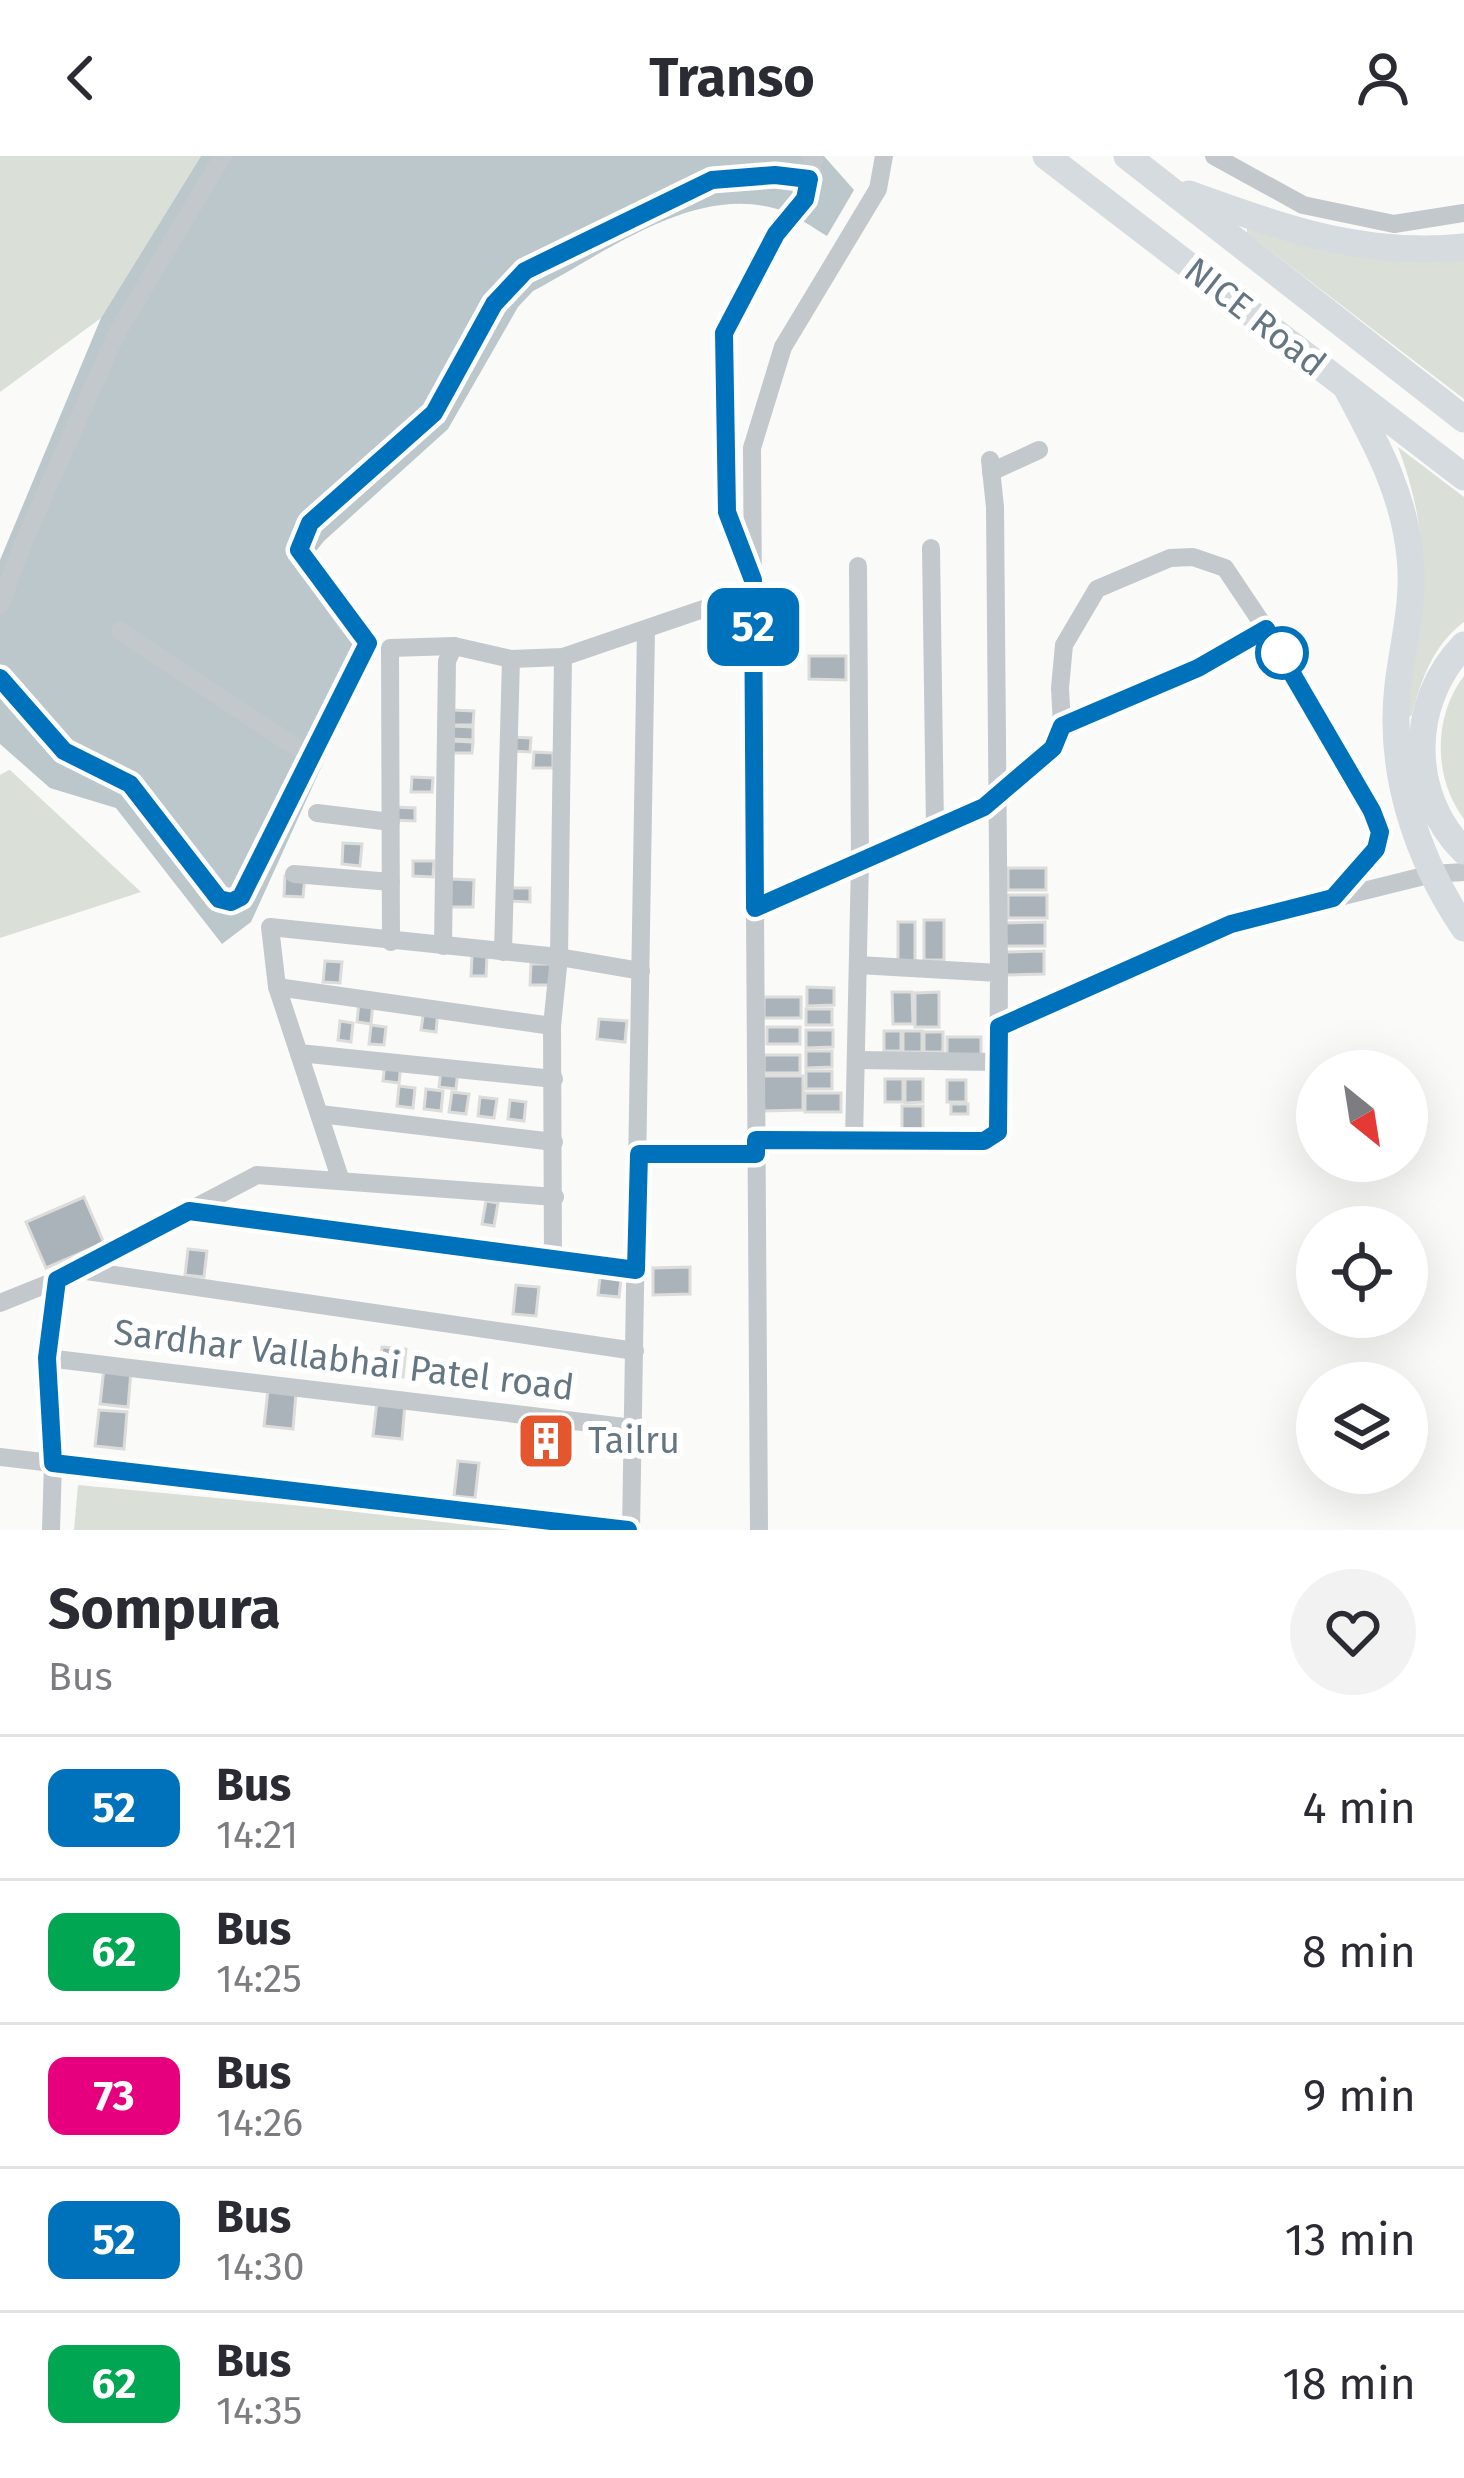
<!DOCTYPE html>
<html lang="en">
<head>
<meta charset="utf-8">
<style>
	body { margin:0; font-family:"Fira Sans",sans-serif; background:#f2f2f3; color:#2b2b33; height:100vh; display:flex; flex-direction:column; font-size:45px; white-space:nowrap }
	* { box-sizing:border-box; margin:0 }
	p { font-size:39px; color:#7c7c81 }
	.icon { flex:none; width:66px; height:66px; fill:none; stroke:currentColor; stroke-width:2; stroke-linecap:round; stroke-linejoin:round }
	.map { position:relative; height:1374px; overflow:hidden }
	.sheet { display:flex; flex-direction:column; background:#fff; flex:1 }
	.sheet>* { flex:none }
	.badge { padding:0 24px; border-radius:18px; font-size:42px; line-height:78px }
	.needle { width:78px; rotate:150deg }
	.controls { position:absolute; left:1296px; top:894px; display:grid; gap:24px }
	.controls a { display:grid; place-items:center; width:132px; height:132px; border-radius:50%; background:#fff; box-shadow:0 12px 48px #0002; font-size:60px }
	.map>.badge { position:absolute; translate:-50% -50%; box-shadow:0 0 0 6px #fff }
	.round { display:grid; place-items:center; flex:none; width:126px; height:126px; border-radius:63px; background:#f2f2f3 }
	.overview { display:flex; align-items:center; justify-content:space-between; height:204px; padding:0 48px }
	h1 { font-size:57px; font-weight:700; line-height:90px }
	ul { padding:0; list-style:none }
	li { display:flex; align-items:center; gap:36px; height:144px; padding:0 48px; border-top:3px solid #e1e1e2 }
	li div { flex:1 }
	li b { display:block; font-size:45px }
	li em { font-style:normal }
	li .badge { min-width:132px; font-weight:700; text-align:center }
	header { display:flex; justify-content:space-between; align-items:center; height:156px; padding:0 48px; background:#fff; font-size:54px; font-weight:700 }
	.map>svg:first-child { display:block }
	.green { fill:#dadfd7 }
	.water { fill:#bbc7cb }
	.building { fill:#aab3b9; stroke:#dcdcda; stroke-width:3 }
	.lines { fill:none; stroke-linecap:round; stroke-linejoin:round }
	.minor { stroke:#c3c8cc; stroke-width:18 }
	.highway { stroke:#d6dbdf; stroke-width:27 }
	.line-casing { stroke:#fff; stroke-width:27 }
	.line { stroke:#0072bc; stroke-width:18 }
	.stop-dot { fill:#fff; stroke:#0072bc; stroke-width:6 }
	.labels { text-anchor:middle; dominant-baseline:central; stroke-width:12; stroke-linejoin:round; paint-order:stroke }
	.street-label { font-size:36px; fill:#657683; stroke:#fff }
	.poi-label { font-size:36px; fill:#657683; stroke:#fff; text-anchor:start }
</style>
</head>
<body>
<header><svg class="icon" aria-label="back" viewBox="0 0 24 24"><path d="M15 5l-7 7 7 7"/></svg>Transo<svg class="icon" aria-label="person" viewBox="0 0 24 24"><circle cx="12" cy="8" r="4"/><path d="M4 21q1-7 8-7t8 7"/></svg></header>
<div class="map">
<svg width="1464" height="1374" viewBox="0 0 1464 1374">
	<rect width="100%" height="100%" fill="#fafaf8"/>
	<g class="green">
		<polygon points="0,0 201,0 101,162 0,236"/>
		<polygon points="1247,71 1464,101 1464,243 1247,77"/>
		<path d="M1398,291L1464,341V466C1434,488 1421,523 1412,559L1406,562C1421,457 1437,395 1398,291Z"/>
		<path d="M1464,520V663C1433,622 1433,560 1464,520Z"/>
		<polygon points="9,614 10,614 141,736 0,782 0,619"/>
		<polygon points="78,1329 555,1374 74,1374"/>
	</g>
	<path class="water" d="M201,0H824L854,34L827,80C812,71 794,58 777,53C693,28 604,98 533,135L518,151L448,273L324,385L308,405L377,488L251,766L222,788L116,652L50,632L0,588V404L101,162Z"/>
	<g class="building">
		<polygon points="809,500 846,500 846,524 809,523"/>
		<polygon points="453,554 474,555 473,569 452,569"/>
		<polygon points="452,570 473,571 473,584 452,583"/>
		<polygon points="511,581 531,582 530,596 511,595"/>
		<polygon points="451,585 473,586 472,597 451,597"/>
		<polygon points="534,596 553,597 553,612 533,612"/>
		<polygon points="412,621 433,622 432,636 411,636"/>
		<polygon points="394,651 415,652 415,665 393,664"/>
		<polygon points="343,687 362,688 360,710 342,708"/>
		<polygon points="413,705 434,705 433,721 413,720"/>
		<rect x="1008" y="712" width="38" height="22"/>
		<polygon points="285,720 305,722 303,741 284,740"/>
		<polygon points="451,723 474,724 473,751 450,751"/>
		<polygon points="508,732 530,732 530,746 508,745"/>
		<rect x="1008" y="739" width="39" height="23"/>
		<rect x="924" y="764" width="20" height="40"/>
		<polygon points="898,766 915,766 915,806 898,807"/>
		<polygon points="1045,766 1045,790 1005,790 1005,767"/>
		<polygon points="1044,795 1044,818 1006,819 1006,796"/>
		<polygon points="472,799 487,800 486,820 471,820"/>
		<polygon points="325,805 342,806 340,827 323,826"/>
		<polygon points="531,808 551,808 550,829 530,829"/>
		<polygon points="807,831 834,832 834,849 807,850"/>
		<polygon points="892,836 912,836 913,868 893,868"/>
		<polygon points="939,836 939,871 915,871 915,837"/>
		<rect x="764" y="841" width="37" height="21"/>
		<polygon points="359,846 373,847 371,868 357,866"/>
		<rect x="806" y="853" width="26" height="16"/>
		<polygon points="424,854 438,855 436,876 421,874"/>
		<polygon points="599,863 627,865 625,886 597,883"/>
		<polygon points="340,865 353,867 351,886 338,884"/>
		<polygon points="371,869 386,871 384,889 369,888"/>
		<rect x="767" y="871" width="33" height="17"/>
		<polygon points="806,874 833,874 833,891 806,892"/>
		<rect x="884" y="875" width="17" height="20"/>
		<rect x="903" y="875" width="19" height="21"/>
		<rect x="924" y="876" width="19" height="20"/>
		<rect x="947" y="881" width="34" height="18"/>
		<polygon points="806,895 832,895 832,911 806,912"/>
		<rect x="764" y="899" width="36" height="18"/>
		<polygon points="385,907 401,909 399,927 383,925"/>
		<polygon points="441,914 458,915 456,933 439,931"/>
		<rect x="806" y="915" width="26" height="18"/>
		<polygon points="763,920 803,920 803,954 763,955"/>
		<rect x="885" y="923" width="18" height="23"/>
		<polygon points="905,923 923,923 923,946 905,947"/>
		<rect x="947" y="924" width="19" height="22"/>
		<polygon points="399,930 415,932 413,952 397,950"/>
		<polygon points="426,933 443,935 441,955 424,953"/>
		<polygon points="452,936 469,938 466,958 449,956"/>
		<rect x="805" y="937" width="36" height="19"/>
		<polygon points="480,941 497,943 494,962 478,960"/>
		<polygon points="510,944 526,946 524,965 508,963"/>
		<rect x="951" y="948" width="17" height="10"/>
		<rect x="902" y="950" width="21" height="28"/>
		<polygon points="84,1041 104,1087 46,1112 26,1066"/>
		<polygon points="486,1045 498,1047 494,1070 482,1068"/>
		<polygon points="188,1093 207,1095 204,1121 185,1119"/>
		<polygon points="690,1111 690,1138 653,1139 653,1112"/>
		<polygon points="601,1112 622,1115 619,1141 598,1139"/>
		<polygon points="516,1129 539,1131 536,1160 513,1158"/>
		<polygon points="382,1191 406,1193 403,1221 379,1219"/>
		<polygon points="104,1212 131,1215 128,1251 100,1248"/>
		<polygon points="268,1234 296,1237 293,1273 264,1270"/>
		<polygon points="377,1245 405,1248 402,1283 373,1280"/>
		<polygon points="99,1254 127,1256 124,1293 95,1290"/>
		<polygon points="535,1267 560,1268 558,1304 533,1303"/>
		<polygon points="458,1305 479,1307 475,1342 454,1340"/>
	</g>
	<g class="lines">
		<g class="minor">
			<polyline points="1214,0 1303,49 1394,68 1464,57"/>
			<polyline points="990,304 995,351 999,817"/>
			<polyline points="991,316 1039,294"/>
			<polyline points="931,392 935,672"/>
			<polyline points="749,416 727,356 724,177 776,78 804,43 814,4 811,0"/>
			<polyline points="0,449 28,376 117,177 223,0"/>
			<polyline points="120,475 311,601"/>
			<polyline points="0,522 64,595 131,628 219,743 231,746 241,741 368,487 299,394 310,367 434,257 493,148 525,115 712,24 775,19 810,23"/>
			<polyline points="1062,570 1198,513 1266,473"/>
			<polyline points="317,657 391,666"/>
			<polyline points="294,718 391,726"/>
			<path d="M755,752L984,651L1053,593L1062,570L1060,532L1064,489L1097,433L1170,402L1193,401L1225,412L1282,497L1372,655C1387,697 1359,712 1333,742"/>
			<polyline points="391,786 390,492 454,490 511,503 563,501 753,436"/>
			<polyline points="443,790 447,505 454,490"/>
			<polyline points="503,796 511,503"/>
			<polyline points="277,831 552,870 553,1105"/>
			<polyline points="552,870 559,801 563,501"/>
			<polyline points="999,871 1231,768 1432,718 1464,716"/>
			<polyline points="299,897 554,923"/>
			<polyline points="856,904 999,906"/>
			<polyline points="320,958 554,986"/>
			<polyline points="756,984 984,985 998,976 999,817 858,809"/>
			<polyline points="854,985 860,704 858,410"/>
			<polyline points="639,998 756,998"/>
			<polyline points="341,1025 277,831 270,771 559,801 641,815"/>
			<polyline points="189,1055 636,1114"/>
			<polyline points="80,1114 635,1195"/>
			<polyline points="57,1124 257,1019 555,1041"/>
			<polyline points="0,1147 57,1124 47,1202 53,1307 51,1374"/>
			<polyline points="47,1202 633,1272"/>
			<polyline points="0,1301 628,1374"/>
			<polyline points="631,1374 646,473"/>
			<polyline points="759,1374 752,292 783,191 878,33 884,0"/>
		</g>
		<g class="highway">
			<polyline points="1046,0 1464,321"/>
			<polyline points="1127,0 1464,263"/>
			<path d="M1189,38C1284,72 1361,101 1464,91"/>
			<path d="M1346,231C1376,287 1404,337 1410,401C1415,444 1403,487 1398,529C1388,615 1416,701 1464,772"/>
			<path d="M1464,489C1408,547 1408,639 1464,695"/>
		</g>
	</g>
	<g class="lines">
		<g class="line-casing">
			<polyline id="line" points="0,522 64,595 130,628 219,743 231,746 241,741 368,487 299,394 310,367 434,257 494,148 525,115 712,24 775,19 809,23 805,43 776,78 724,177 727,356 753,424 755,752 984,651 1053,592 1062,570 1198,512 1266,473 1372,655 1380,676 1376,693 1333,742 1231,768 999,871 998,976 984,985 756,984 756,998 639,998 636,1114 189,1055 57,1124 47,1202 53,1307 628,1374"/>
		</g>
		<use href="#line" class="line"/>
	</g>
	<defs>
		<g id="building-square" transform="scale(3)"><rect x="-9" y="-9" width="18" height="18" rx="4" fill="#e4572e" stroke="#fff"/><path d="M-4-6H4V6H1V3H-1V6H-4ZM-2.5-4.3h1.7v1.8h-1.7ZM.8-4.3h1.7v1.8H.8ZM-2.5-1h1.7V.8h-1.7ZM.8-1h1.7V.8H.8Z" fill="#fff"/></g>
	</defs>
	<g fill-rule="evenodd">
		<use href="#building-square" x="546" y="1285"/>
	</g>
	<circle class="stop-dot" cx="1282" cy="497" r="24"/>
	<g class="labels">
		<g class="street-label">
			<text transform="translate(1255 161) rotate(38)">NICE Road</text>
			<text transform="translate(344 1204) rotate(7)">Sardhar Vallabhai Patel road</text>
		</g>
		<g class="poi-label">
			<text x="588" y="1285">Tailru</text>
		</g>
	</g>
</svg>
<div class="controls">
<a><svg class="needle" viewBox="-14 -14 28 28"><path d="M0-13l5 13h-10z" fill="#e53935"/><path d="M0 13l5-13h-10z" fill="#7c7c81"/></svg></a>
<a><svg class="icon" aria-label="locate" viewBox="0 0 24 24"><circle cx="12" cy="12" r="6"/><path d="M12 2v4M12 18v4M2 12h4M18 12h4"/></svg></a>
<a><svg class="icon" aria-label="layers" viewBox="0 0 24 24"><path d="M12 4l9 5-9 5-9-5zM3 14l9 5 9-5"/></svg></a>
</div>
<b class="badge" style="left:753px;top:471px;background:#0072bc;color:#fff">52</b>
</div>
<section class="sheet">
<div class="overview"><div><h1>Sompura</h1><p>Bus</p></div><a class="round"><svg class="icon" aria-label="heart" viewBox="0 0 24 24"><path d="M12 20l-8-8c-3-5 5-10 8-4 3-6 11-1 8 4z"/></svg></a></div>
<ul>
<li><span class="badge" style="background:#0072bc;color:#fff">52</span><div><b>Bus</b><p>14:21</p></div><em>4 min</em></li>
<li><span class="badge" style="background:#00a651;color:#fff">62</span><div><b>Bus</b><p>14:25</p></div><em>8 min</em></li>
<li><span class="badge" style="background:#e6007e;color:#fff">73</span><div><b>Bus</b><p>14:26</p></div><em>9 min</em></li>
<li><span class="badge" style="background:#0072bc;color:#fff">52</span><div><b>Bus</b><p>14:30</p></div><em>13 min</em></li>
<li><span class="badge" style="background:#00a651;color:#fff">62</span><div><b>Bus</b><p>14:35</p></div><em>18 min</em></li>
</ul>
</section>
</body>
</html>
